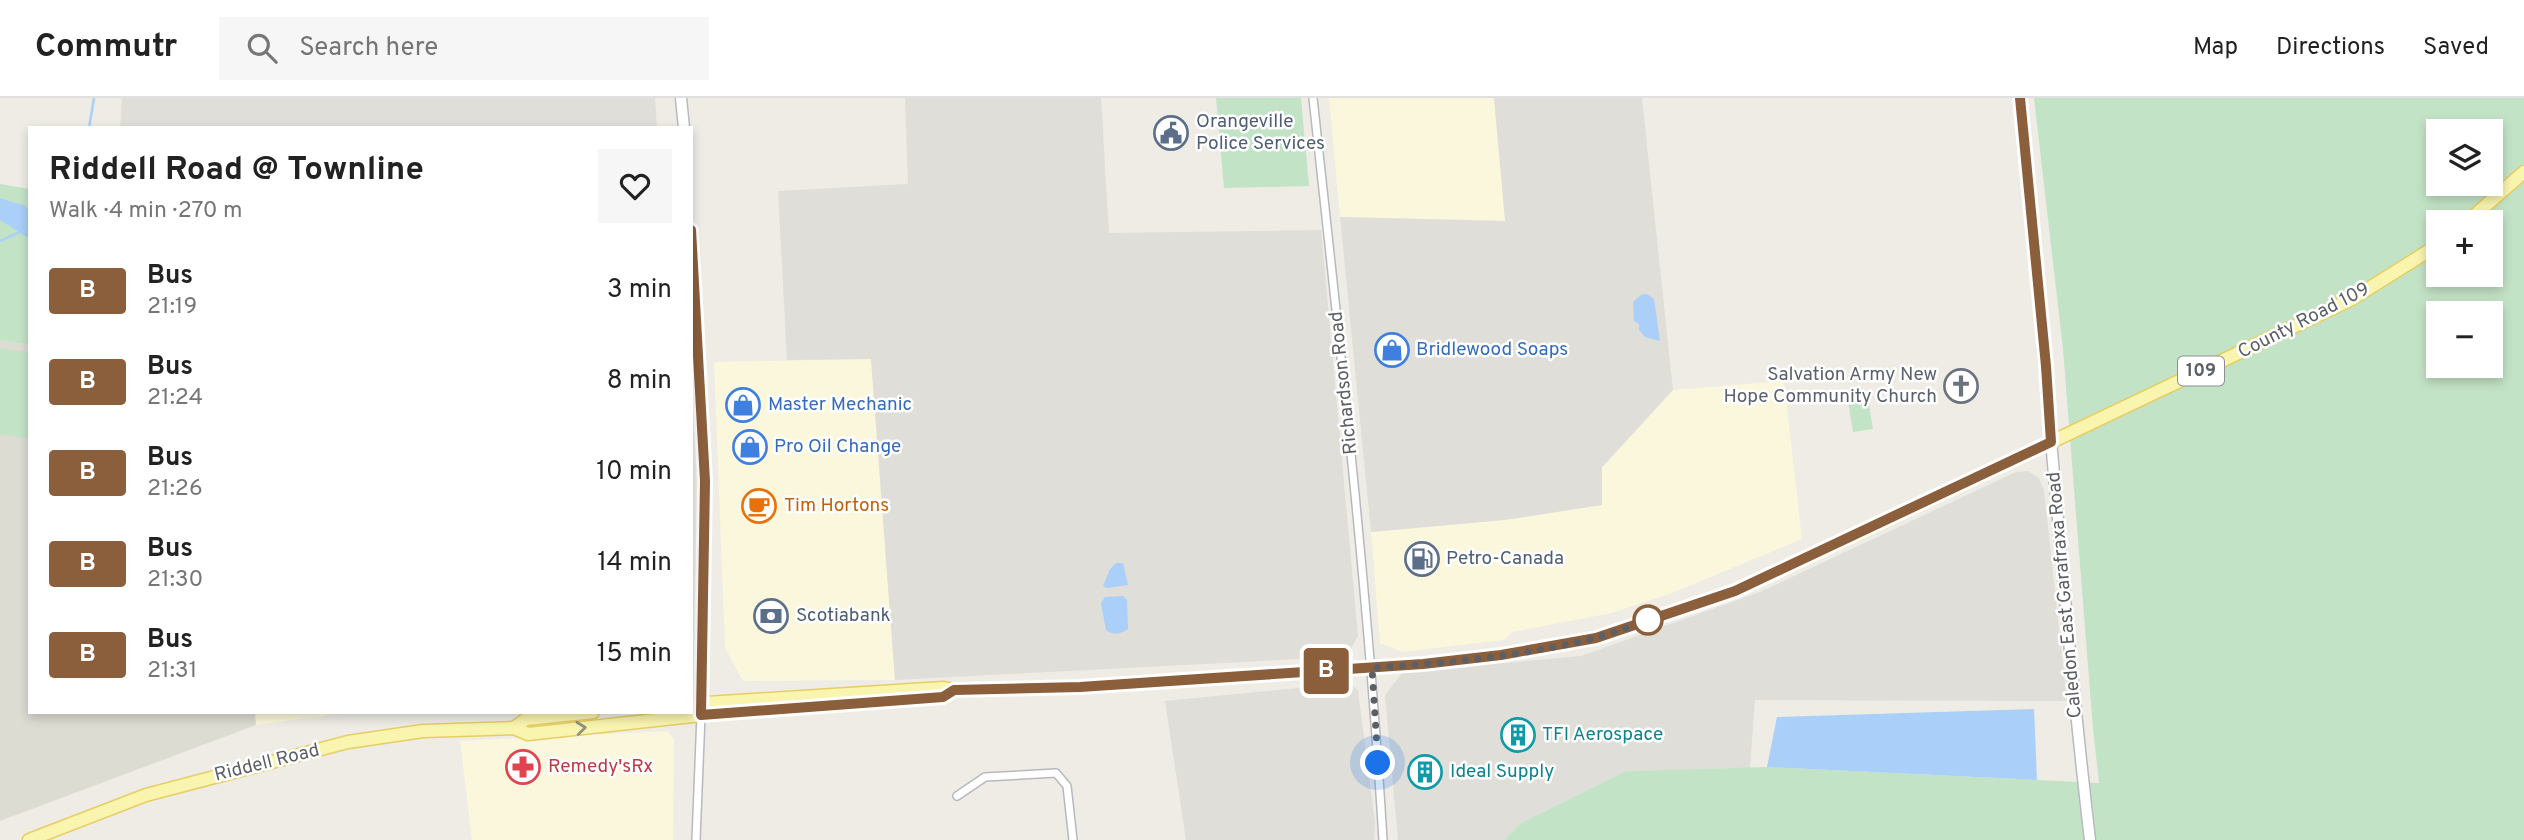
<!DOCTYPE html>
<html lang="en">
<head>
<meta charset="utf-8">
<style>
	body { margin:0; font-family:Overpass,sans-serif; background:#f6f6f6; color:#222; height:100vh; display:flex; flex-direction:column; font-size:26px; white-space:nowrap }
	* { box-sizing:border-box; margin:0 }
	p { font-size:23px; color:#767676 }
	.icon { flex:none; width:38px; height:38px; fill:none; stroke:currentColor; stroke-width:2; stroke-linecap:round; stroke-linejoin:round }
	.map { position:relative; flex:1; overflow:hidden }
	.drawer { position:absolute; left:28px; top:28px; width:665px; height:588px; display:flex; flex-direction:column; background:#fff; border-radius:0px; box-shadow:0 4px 10px #0003 }
	.drawer>* { flex:none }
	.badge { padding:0 14px; border-radius:5px; font-size:24px; line-height:46px }
	.fabs { position:absolute; left:2426px; top:21px; display:grid; gap:14px }
	.fabs a { display:grid; place-items:center; width:77px; height:77px; border-radius:0px; background:#fff; box-shadow:0 4px 10px #0003; font-size:35px }
	.you { position:absolute; width:35px; height:35px; margin:-18px; border:5px solid #fff; border-radius:50%; background:#1a73e8; box-shadow:0 0 0 10px #1a73e833 }
	.map>.badge { position:absolute; translate:-50% -50%; box-shadow:0 0 0 4px #fff }
	.round { display:grid; place-items:center; flex:none; width:74px; height:74px; border-radius:0px; background:#f6f6f6 }
	.overview { display:flex; align-items:center; justify-content:space-between; height:119px; padding:0 21px }
	h1 { font-size:33px; font-weight:700; line-height:52px }
	ul { padding:0; list-style:none }
	li { display:flex; align-items:center; gap:21px; height:91px; padding:0 21px }
	li div { flex:1 }
	li b { display:block; font-size:26px }
	li em { font-style:normal }
	li .badge { min-width:77px; font-weight:700; text-align:center }
	header { display:flex; align-items:center; gap:42px; box-sizing:border-box; height:98px; padding:0 35px; background:#fff; border-bottom:2px solid #e0e0e0 }
	header strong { font-size:33px }
	nav { display:flex; gap:38px; margin-inline-start:auto; font-size:24px }
	.search { width:490px; height:63px; background:#f6f6f6; display:flex; align-items:center; gap:18px; box-sizing:border-box; padding:0 24px; border-radius:0px; color:#767676; font-size:26px }
	.map>svg:first-child { display:block }
	.commercial { fill:#fbf7dc }
	.industrial { fill:#dfded9 }
	.education { fill:#dddcd3 }
	.green { fill:#c3e3c6; fill-rule:evenodd }
	.water { fill:#aacff8 }
	.lines { fill:none; stroke-linecap:round; stroke-linejoin:round }
	.stream { stroke:#aacff8; stroke-width:2.5 }
	.street-casing { stroke:#b7b9bd; stroke-width:10 }
	.secondary-casing { stroke:#b8babf; stroke-width:13 }
	.primary-casing { stroke:#e6ce65; stroke-width:15 }
	.street { stroke:#fff; stroke-width:7 }
	.secondary { stroke:#fff; stroke-width:10 }
	.primary { stroke:#f9f4ae; stroke-width:12 }
	.oneway { stroke:#93937e }
	.line-casing { stroke:#fff; stroke-width:16 }
	.line { stroke:#8b5e3c; stroke-width:10 }
	.walk { stroke:#5c5f64; stroke-width:7; stroke-dasharray:0 12.6 }
	.stop-dot { fill:#fff; stroke:#8b5e3c; stroke-width:3.5 }
	.labels { text-anchor:middle; dominant-baseline:central; stroke-width:5; stroke-linejoin:round; paint-order:stroke }
	.shield { fill:#fff; stroke:#8d8f92; stroke-width:2 }
	.shield-label { font-size:18px; font-weight:bold; fill:#5c5f64 }
	.service-label { font-size:19px; fill:#4e5e75; stroke:#fff; text-anchor:start }
	.street-label { font-size:19px; fill:#5c5f64; stroke:#fff }
	.shop-label { font-size:19px; fill:#366cbe; stroke:#fff; text-anchor:start }
	.worship-label { font-size:19px; fill:#5b616d; stroke:#fff; text-anchor:end }
	.food-label { font-size:19px; fill:#c56008; stroke:#fff; text-anchor:start }
	.culture-label { font-size:19px; fill:#0d838f; stroke:#fff; text-anchor:start }
	.health-label { font-size:19px; fill:#be3a42; stroke:#fff; text-anchor:start }
</style>
</head>
<body>
<header>
<strong>Commutr</strong>
<div class="search"><svg class="icon" aria-label="search" viewBox="0 0 24 24"><circle cx="10" cy="10" r="6"/><path d="M15 15l6 6"/></svg>Search here</div>
<nav><a>Map</a><a>Directions</a><a>Saved</a></nav>
</header>
<div class="map">
<svg width="2524" height="742" viewBox="0 0 2524 742">
	<rect width="100%" height="100%" fill="#eeece5"/>
	<g class="commercial">
		<polygon points="1329,0 1494,0 1506,123 1340,119"/>
		<polygon points="871,261 895,582 743,583 725,550 714,264"/>
		<polygon points="1784,283 1802,441 1672,495 1612,515 1512,534 1504,542 1402,554 1380,545 1371,434 1504,422 1602,407 1602,370 1673,292"/>
		<polygon points="255,614 353,614 256,627"/>
		<polygon points="667,633 674,641 673,742 472,742 460,643"/>
	</g>
	<g class="industrial">
		<polygon points="122,0 655,0 657,30 120,30"/>
		<polygon points="905,0 1101,0 1109,135 1321,132 1358,538 1351,551 1338,559 895,582 871,261 787,262 778,93 908,86"/>
		<polygon points="1494,0 1642,0 1673,292 1602,369 1602,407 1504,422 1371,434 1340,119 1505,123"/>
		<polygon points="2028,373 2039,380 2044,393 2067,603 1755,602 1750,670 1626,673 1521,725 1504,742 1398,742 1385,597 1403,574 1581,558 1760,494 2016,374"/>
		<polygon points="1348,585 1358,592 1375,725 1374,742 1186,742 1165,603"/>
	</g>
	<polygon class="education" points="0,242 30,247 30,614 255,614 256,627 0,723"/>
	<g class="green">
		<polygon points="1216,0 1301,0 1309,88 1224,90"/>
		<path d="M2034,0H2524V742H1504L1521,725L1626,673L1767,669L2099,685L2093,631L2063,251ZM2438,33H2490V86H2438ZM2438,124H2490V177H2438ZM2438,215H2490V268H2438Z"/>
		<polygon points="0,86 30,91 30,247 0,242"/>
		<polygon points="0,250 30,255 30,341 0,336"/>
		<polygon points="1867,294 1873,331 1853,334 1847,297"/>
	</g>
	<g class="water">
		<polygon points="0,100 26,108 30,117 30,141 0,122"/>
		<polygon points="1647,196 1654,201 1660,243 1645,239 1639,232 1639,226 1634,223 1633,204 1641,197"/>
		<polygon points="1116,465 1123,465 1128,487 1107,490 1103,488 1110,471"/>
		<path d="M1123,498L1127,502L1128,531C1120,536 1114,538 1106,532L1101,505L1105,499Z"/>
		<polygon points="2034,611 2037,682 1767,669 1777,619"/>
	</g>
	<g class="lines">
		<g class="stream">
			<polyline points="89,30 94,0"/>
			<polyline points="0,143 22,133"/>
		</g>
		<g class="street-casing">
			<g id="street">
				<path d="M1313,0C1340,247 1368,494 1383,742"/>
				<polyline points="957,698 985,679 1056,675 1067,688 1073,742"/>
				<polyline points="696,742 701,617"/>
			</g>
		</g>
		<g class="secondary-casing">
			<g id="secondary">
				<polyline points="681,0 684,30"/>
				<path d="M2020,0C2045,247 2061,495 2090,742"/>
				<polyline points="691,131 704,383 701,611"/>
			</g>
		</g>
		<g class="primary-casing">
			<g id="primary">
				<polyline points="2467,124 2524,74"/>
				<polyline points="691,606 943,590 954,592 1080,589 1423,566 1501,557 1596,540 1735,493 1866,432 2352,201 2438,147"/>
				<polyline points="514,630 526,621 593,614"/>
				<polyline points="29,742 146,697 348,644 423,633 514,630 528,636 701,617 943,599 954,592"/>
			</g>
		</g>
		<use href="#street" class="street"/>
		<use href="#secondary" class="secondary"/>
		<use href="#primary" class="primary"/>
	</g>
	<defs><path id="oneway-chevron" d="M-2-3.5L2.5 0L-2 3.5" fill="none" stroke-width="1.6" stroke-linecap="round" stroke-linejoin="round" transform="scale(1.75)"/></defs>
	<use class="oneway" href="#oneway-chevron" transform="translate(581 630) rotate(-6)"/>
	<g class="lines">
		<g class="line-casing">
			<polyline id="line" points="691,132 705,383 701,617 943,599 954,592 1080,589 1423,566 1501,557 1596,540 1735,493 2051,344 2046,268 2020,0"/>
		</g>
		<use href="#line" class="line"/>
		<path class="walk" d="M1378,665L1372,570C1459,564 1568,555 1648,522"/>
	</g>
	<defs>
		<g id="civic-ring" transform="scale(1.75)"><circle r="9.5" fill="#fff" stroke="#5c6f8a" stroke-width="1.5"/><path d="M-.6-6.5H3V-4.5H.6V-3L4-1V1h2V6H-6V1h2V-1L-.6-3ZM-1.2 2.5V6h2.4V2.5Z" fill="#5c6f8a"/></g>
		<g id="shop-ring" transform="scale(1.75)"><circle r="9.5" fill="#fff" stroke="#3f7fe0" stroke-width="1.5"/><path d="M-5-2.5h2.3a2.7 3.5 0 0 1 5.4 0H5L5.5 6h-11ZM-1.5-2.5h3a1.5 2.3 0 0 0-3 0Z" fill="#3f7fe0"/></g>
		<g id="church-ring" transform="scale(1.75)"><circle r="9.5" fill="#fff" stroke="#6b7280" stroke-width="1.5"/><path d="M-1.2-6h2.4v3.5h3.3v2.4h-3.3V6h-2.4V-.1h-3.3v-2.4h3.3Z" fill="#6b7280"/></g>
		<g id="cafe-ring" transform="scale(1.75)"><circle r="9.5" fill="#fff" stroke="#e8710a" stroke-width="1.5"/><path d="M-5.5-4.5H6V0H3Q3 3.5 0 3.5H-2.5Q-5.5 3.5-5.5 0ZM3-3.2v2h1.7v-2ZM-6 4.5H4V6H-6Z" fill="#e8710a"/></g>
		<g id="fuel-ring" transform="scale(1.75)"><circle r="9.5" fill="#fff" stroke="#5c6f8a" stroke-width="1.5"/><path d="M-5.5-6h7V0h2V4h1.3V-2.5L3-4.5l.8-.8L6-3V5H2.5V1h-1V6h-7ZM-4.2-4.7v3.2H.2V-4.7Z" fill="#5c6f8a"/></g>
		<g id="bank-ring" transform="scale(1.75)"><circle r="9.5" fill="#fff" stroke="#5c6f8a" stroke-width="1.5"/><path d="M-6-4H6V4H-6ZM0-2.3a2.3 2.3 0 1 0 0 4.6a2.3 2.3 0 1 0 0-4.6Z" fill="#5c6f8a"/></g>
		<g id="building-ring" transform="scale(1.75)"><circle r="9.5" fill="#fff" stroke="#0f9aa8" stroke-width="1.5"/><path d="M-4-6H4V6H1V3H-1V6H-4ZM-2.5-4.3h1.7v1.8h-1.7ZM.8-4.3h1.7v1.8H.8ZM-2.5-1h1.7V.8h-1.7ZM.8-1h1.7V.8H.8Z" fill="#0f9aa8"/></g>
		<g id="pharmacy-ring" transform="scale(1.75)"><circle r="9.5" fill="#fff" stroke="#e0444e" stroke-width="1.5"/><path d="M-2-6h4v4h4v4h-4v4h-4v-4h-4v-4h4Z" fill="#e0444e"/></g>
	</defs>
	<g fill-rule="evenodd">
		<use href="#civic-ring" x="1171" y="35"/>
		<use href="#shop-ring" x="1392" y="252"/>
		<use href="#church-ring" x="1961" y="288"/>
		<use href="#shop-ring" x="743" y="307"/>
		<use href="#shop-ring" x="750" y="349"/>
		<use href="#cafe-ring" x="759" y="408"/>
		<use href="#fuel-ring" x="1422" y="461"/>
		<use href="#bank-ring" x="771" y="518"/>
		<use href="#building-ring" x="1518" y="637"/>
		<use href="#pharmacy-ring" x="523" y="669"/>
		<use href="#building-ring" x="1425" y="674"/>
	</g>
	<circle class="stop-dot" cx="1648" cy="522" r="14"/>
	<g class="labels">
		<rect class="shield" x="2178" y="258.5" width="46" height="29" rx="5"/>
		<g class="shield-label">
			<text x="2201" y="273">109</text>
		</g>
		<g class="service-label">
			<text x="1196" y="24">Orangeville<tspan x="1196" dy="22">Police Services</tspan></text>
			<text x="1446" y="461">Petro-Canada</text>
			<text x="796" y="518">Scotiabank</text>
		</g>
		<g class="street-label">
			<text transform="translate(2304 223) rotate(-27)">County Road 109</text>
			<text transform="translate(1344 285) rotate(-96)">Richardson Road</text>
			<text transform="translate(2065 497) rotate(-95)">Caledon East Garafraxa Road</text>
			<text transform="translate(267 665) rotate(-14)">Riddell Road</text>
		</g>
		<g class="shop-label">
			<text x="1416" y="252">Bridlewood Soaps</text>
			<text x="768" y="307">Master Mechanic</text>
			<text x="774" y="349">Pro Oil Change</text>
		</g>
		<g class="worship-label">
			<text x="1937" y="277">Salvation Army New<tspan x="1937" dy="22">Hope Community Church</tspan></text>
		</g>
		<g class="food-label">
			<text x="784" y="408">Tim Hortons</text>
		</g>
		<g class="culture-label">
			<text x="1542" y="637">TFI Aerospace</text>
			<text x="1450" y="674">Ideal Supply</text>
		</g>
		<g class="health-label">
			<text x="548" y="669">Remedy'sRx</text>
		</g>
	</g>
</svg>
<div class="fabs">
<a><svg class="icon" aria-label="layers" viewBox="0 0 24 24"><path d="M12 4l9 5-9 5-9-5zM3 14l9 5 9-5"/></svg></a>
<a>+</a>
<a>−</a>
</div>
<div class="you" style="left:1378px;top:665px"></div>
<b class="badge" style="left:1326px;top:573px;background:#8b5e3c;color:#fff">B</b>
<section class="drawer">
<div class="overview"><div><h1>Riddell Road @ Townline</h1><p>Walk · 4 min · 270 m</p></div><a class="round"><svg class="icon" aria-label="heart" viewBox="0 0 24 24"><path d="M12 20l-8-8c-3-5 5-10 8-4 3-6 11-1 8 4z"/></svg></a></div>
<ul>
<li><span class="badge" style="background:#8b5e3c;color:#fff">B</span><div><b>Bus</b><p>21:19</p></div><em>3 min</em></li>
<li><span class="badge" style="background:#8b5e3c;color:#fff">B</span><div><b>Bus</b><p>21:24</p></div><em>8 min</em></li>
<li><span class="badge" style="background:#8b5e3c;color:#fff">B</span><div><b>Bus</b><p>21:26</p></div><em>10 min</em></li>
<li><span class="badge" style="background:#8b5e3c;color:#fff">B</span><div><b>Bus</b><p>21:30</p></div><em>14 min</em></li>
<li><span class="badge" style="background:#8b5e3c;color:#fff">B</span><div><b>Bus</b><p>21:31</p></div><em>15 min</em></li>
</ul>
</section>
</div>
</body>
</html>
